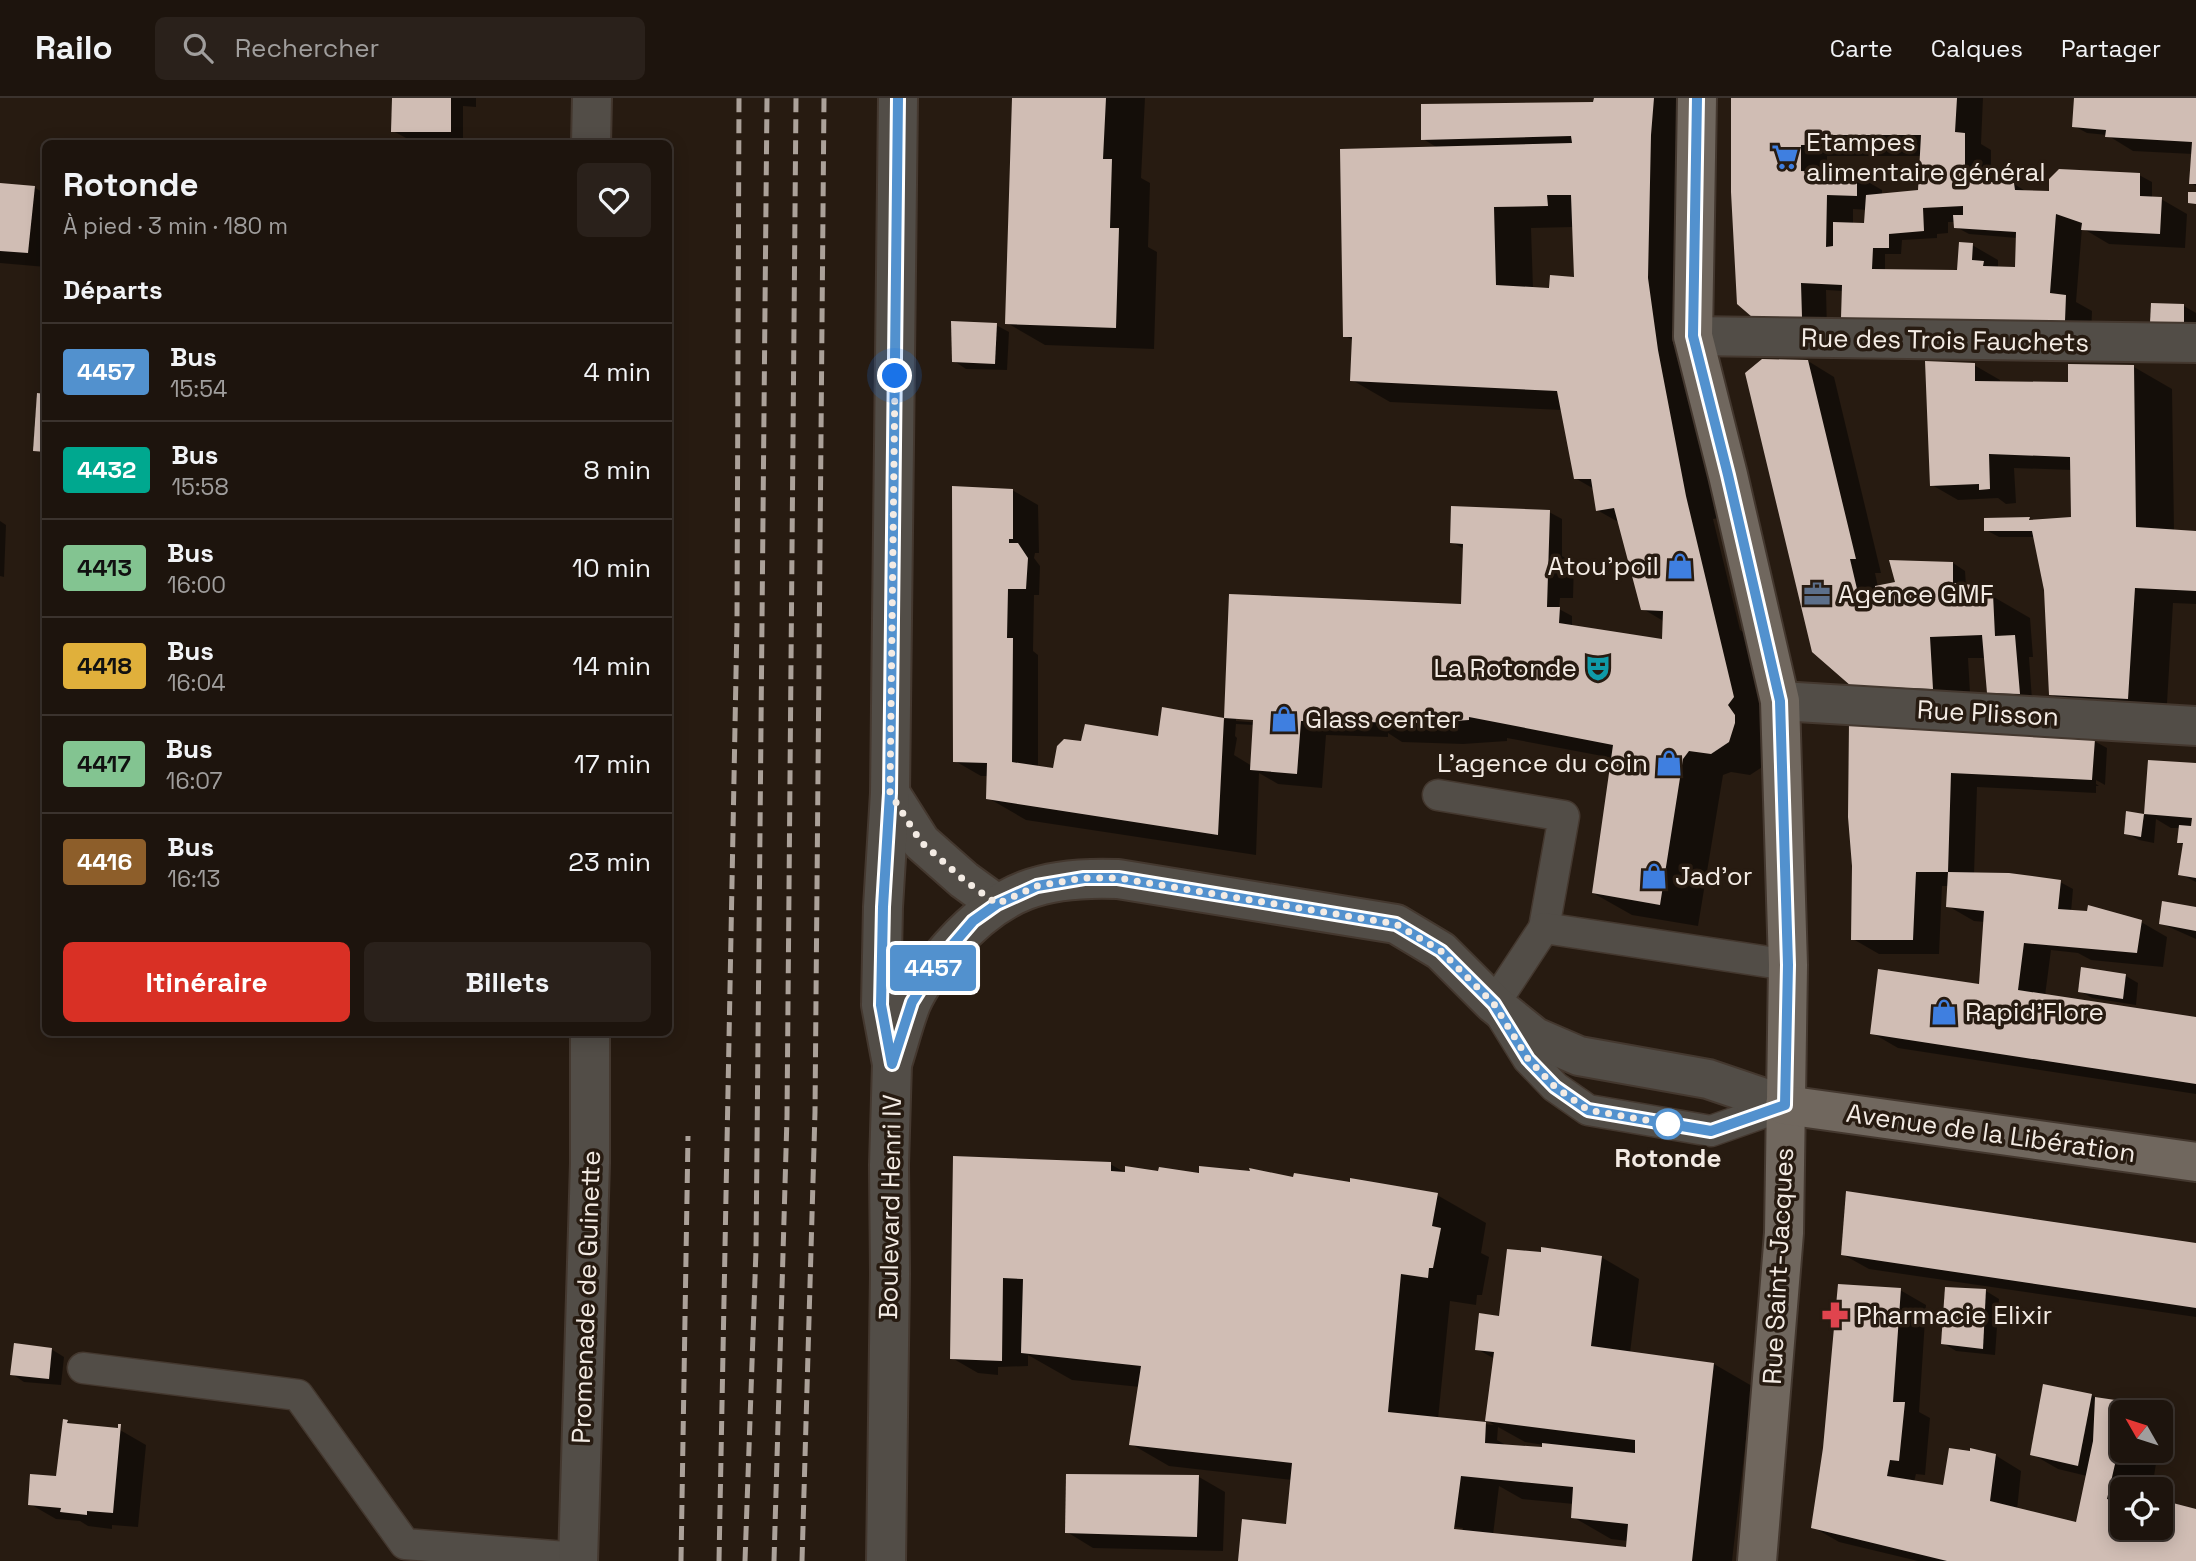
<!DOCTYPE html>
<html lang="fr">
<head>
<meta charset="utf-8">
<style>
	body { margin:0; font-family:"Space Grotesk",sans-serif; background:#2a211b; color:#f1f3f6; height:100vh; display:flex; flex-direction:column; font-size:26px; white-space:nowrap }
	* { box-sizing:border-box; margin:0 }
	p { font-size:23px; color:#a09e9d }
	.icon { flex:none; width:38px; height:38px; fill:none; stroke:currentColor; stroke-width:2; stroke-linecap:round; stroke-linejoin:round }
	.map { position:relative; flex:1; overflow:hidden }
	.sheet { position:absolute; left:42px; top:42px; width:630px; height:896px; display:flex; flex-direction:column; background:#1d140d; border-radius:10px; box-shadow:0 4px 18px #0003,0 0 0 2px #3b332e }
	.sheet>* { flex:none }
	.badge { padding:0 14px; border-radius:5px; font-size:24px; line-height:46px }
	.needle { width:46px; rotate:309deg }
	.fabs { position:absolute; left:2110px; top:1302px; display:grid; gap:14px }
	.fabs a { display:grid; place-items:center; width:63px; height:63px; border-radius:10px; background:#1d140d; box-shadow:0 4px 18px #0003,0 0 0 2px #3b332e; font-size:35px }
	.you { position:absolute; width:35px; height:35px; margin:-18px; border:5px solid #fff; border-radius:50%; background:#1a73e8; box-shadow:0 0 0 10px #1a73e833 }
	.map>.badge { position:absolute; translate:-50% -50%; box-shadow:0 0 0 4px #fff }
	h2 { padding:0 21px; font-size:26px; line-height:63px }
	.round { display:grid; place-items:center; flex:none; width:74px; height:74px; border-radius:10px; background:#2a211b }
	.overview { display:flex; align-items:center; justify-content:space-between; height:119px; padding:0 21px }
	h1 { font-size:33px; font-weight:700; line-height:52px }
	.action { display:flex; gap:14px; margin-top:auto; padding:14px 21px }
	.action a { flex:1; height:80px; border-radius:10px; background:#d93025; color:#fff; font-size:28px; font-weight:700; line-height:80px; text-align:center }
	.action a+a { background:#2a211b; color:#f1f3f6 }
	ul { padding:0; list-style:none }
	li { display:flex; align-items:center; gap:21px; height:98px; padding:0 21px; border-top:2px solid #3b332e }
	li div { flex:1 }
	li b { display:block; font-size:26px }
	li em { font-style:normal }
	li .badge { min-width:77px; font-weight:700; text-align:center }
	header { display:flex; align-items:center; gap:42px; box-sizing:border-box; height:98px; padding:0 35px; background:#1d140d; border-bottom:2px solid #3b332e }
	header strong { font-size:33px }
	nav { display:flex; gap:38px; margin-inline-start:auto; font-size:24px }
	.search { width:490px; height:63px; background:#2a211b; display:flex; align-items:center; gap:18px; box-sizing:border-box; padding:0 24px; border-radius:10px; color:#a09e9d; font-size:26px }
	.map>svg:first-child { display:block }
	.shadow { fill:#0007; fill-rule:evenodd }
	.building { fill:#d0bdb4; fill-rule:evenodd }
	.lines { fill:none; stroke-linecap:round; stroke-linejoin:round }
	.service-casing { stroke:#44382f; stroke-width:33 }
	.minor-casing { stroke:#44382f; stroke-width:42 }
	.tertiary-casing { stroke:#44382f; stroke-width:42 }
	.secondary-casing { stroke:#44382f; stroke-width:42 }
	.service { stroke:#524d47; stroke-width:30 }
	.minor { stroke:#524d47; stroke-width:38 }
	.tertiary { stroke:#524d47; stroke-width:38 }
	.secondary { stroke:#70675e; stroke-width:38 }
	.rail { stroke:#aba199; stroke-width:5; stroke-dasharray:14 7; stroke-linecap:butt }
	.line-casing { stroke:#fff; stroke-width:16 }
	.line { stroke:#5291ce; stroke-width:10 }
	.walk { stroke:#f3ebe4; stroke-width:7; stroke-dasharray:0 12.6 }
	.stop-dot { fill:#fff; stroke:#5291ce; stroke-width:3.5 }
	.labels { text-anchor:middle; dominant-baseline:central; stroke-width:7; stroke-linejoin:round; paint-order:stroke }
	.poi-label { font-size:26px; fill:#f3ebe4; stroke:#271b11; text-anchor:start }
	.street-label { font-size:26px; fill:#f3ebe4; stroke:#271b11 }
	.stop-label { font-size:26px; font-weight:bold; fill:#f3ebe4; stroke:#271b11 }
</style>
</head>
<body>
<header>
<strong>Railo</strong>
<div class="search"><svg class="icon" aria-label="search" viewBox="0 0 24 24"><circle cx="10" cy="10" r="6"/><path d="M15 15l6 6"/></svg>Rechercher</div>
<nav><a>Carte</a><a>Calques</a><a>Partager</a></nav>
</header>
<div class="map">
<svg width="2196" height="1463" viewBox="0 0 2196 1463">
	<rect width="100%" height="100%" fill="#271b11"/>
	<g class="shadow">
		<polygon points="393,0 476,0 476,9 463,8 463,40 406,40 393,33"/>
		<polygon points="1014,0 1145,0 1141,80 1150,85 1148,149 1157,154 1154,251 1045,247 1007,225"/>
		<path d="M1595,0H1694L1724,419L1713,421L1740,532L1752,539L1772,621L1767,666L1750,677L1731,674L1723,677L1698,828L1632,817L1593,795L1613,660L1507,640V643L1463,646L1402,644L1388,635V639L1326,637L1322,690L1278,686L1259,675L1256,757L1026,722L988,700V678H981L955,663L1012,392L1038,407L1039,455H1035L1034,460L1040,468L1039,497H1034L1033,553L1038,557V670L1061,674L1082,644L1159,640L1164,611L1225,622L1228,565L1463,508L1464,451L1452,444L1549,414L1562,421V458L1574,465L1573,500H1560L1559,511L1572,518V530L1664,543L1665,524L1643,511L1620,425L1597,412L1594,391L1575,380L1562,312L1390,304L1352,282L1353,242L1345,238L1438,50L1423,41L1595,6ZM1574,129L1576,180L1550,192L1533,191L1531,130ZM1236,619L1261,621V625L1236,623ZM1236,626L1254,627L1252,668L1234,657L1237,640L1235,638Z"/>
		<path d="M1733,0H1983L1981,46L1991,52V85L2014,86L2027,94L2057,96L2139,77L2152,84V101H2161L2187,116L2185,150L2109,146L2082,130L2076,204L2092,213L2091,237L1869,234L1843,219V193L1826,192L1827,233H1780L1753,218ZM1827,58H1921L1920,94L1882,98V92L1856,77L1827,75ZM1853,111L1867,112L1866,127L1853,126ZM1948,124H1955L1956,129L1969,136L2017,140L2016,170H1998V162L1972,147L1959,173L1885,172V156H1901L1902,142L1937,140V136L1948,135Z"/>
		<polygon points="2076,0 2196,0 2196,88 2191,85 2193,56 2133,53 2107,37 2087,35 2074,28"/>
		<polygon points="0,87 35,90 46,96 46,169 0,165"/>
		<polygon points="2184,208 2196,215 2196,232 2164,231 2152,224"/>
		<polygon points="996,227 1009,234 1007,272 966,271 954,263"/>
		<polygon points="1808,263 1834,279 1881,475 1875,475 1878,489 1897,485 1953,465 1965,473 1966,488 1972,488 1985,496 1986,498 1992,498 2030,520 2033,559 2029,559 2032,602 2001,601 1988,593 1986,560 1968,560 1971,612 1891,609 1852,586"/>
		<polygon points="1974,267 2000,282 2000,285 2068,286 2134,269 2172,291 2174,433 2196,435 2196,506 2173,505 2166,622 2089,618 2051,596 2045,492 2035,439 1999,439 1986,432 2029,421 2033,423 2073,421 2072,372 2014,370 2016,405 2006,406 1998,400 1958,402 1932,387"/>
		<polygon points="0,423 6,427 4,479 0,478"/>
		<polygon points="1851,626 2094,643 2107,650 2105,687 2096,682 2096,686 2099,688 2096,688 2096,695 1977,689 1974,776 2060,784 2073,791 2071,814 2141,824 2167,839 2163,869 2091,862 2078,855 2051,852 2045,898 2196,921 2196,996 1898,950 1872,935 1981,888 1985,824 1974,823 1948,808 1949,788 1942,788 1939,856 1879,856 1853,841"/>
		<polygon points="2149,664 2196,667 2196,784 2180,776 2184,747 2179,744 2180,730 2171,730 2156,721 2154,745 2139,742 2126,735 2127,715 2145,717"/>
		<polygon points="2196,811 2196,841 2160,825"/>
		<polygon points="2126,878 2138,885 2136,907 2092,900 2080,893"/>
		<path d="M1110,1066L1126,1075L1294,1081L1437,1097L1486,1125L1481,1155L1489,1159L1482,1197H1477L1476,1207L1450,1203L1438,1321L1494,1327L1487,1323L1495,1261L1477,1251L1501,1220L1601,1159L1639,1181L1630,1255L1714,1266L1752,1288L1732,1463H1239L1287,1428L1292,1382L1169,1368L1131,1346L1140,1289L1072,1282L1028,1257V1268L998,1269V1277L978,1275L952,1260V1178ZM1498,1329L1525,1344L1544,1347L1543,1351L1504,1348V1346L1497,1342ZM1499,1388L1522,1401L1574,1406L1573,1419L1611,1441L1628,1443L1627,1451L1493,1437ZM1320,1416L1463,1430L1462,1433Z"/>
		<polygon points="2196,1147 2196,1219 1869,1171 1842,1156"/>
		<polygon points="1947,1190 1986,1193 1999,1201 1995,1257 1956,1253 1943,1245"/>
		<polygon points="1900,1192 1926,1207 1919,1314 1930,1320 1925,1377 1916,1376 1914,1384 1945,1390 1995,1357 2021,1373 2017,1412 2077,1426 2087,1378 2058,1371 2032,1356 2091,1297 2098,1301 2122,1305 2138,1314 2123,1314 2123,1353 2158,1353 2152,1391 2123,1391 2123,1430 2164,1431 2196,1413 2196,1463 1918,1463 1839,1444 1813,1429"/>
		<polygon points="51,1251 64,1259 61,1287 24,1284 12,1276"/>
		<polygon points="67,1324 75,1328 120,1332 146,1347 138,1429 112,1427 112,1431 88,1428 80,1423 56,1421 30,1406 58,1380"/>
		<polygon points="1199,1379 1225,1394 1223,1453 1093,1450 1067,1434"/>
	</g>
	<g class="building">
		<polygon points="392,0 451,0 451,34 391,34"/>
		<polygon points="1012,0 1106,0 1103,61 1112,61 1110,130 1119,130 1116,230 1005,226"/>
		<path d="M1594,0H1654L1651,37L1648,180L1658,252L1686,398L1734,599L1728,607L1735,617V625L1729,644L1711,656L1689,653L1683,661L1660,807L1592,795L1613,647L1469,619V622L1424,625L1301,623L1297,676L1250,672L1253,622L1224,620L1229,496L1461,506L1463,446L1450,445L1451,408L1550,412L1547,509H1560L1559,525L1662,541L1663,513L1641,512L1614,410L1596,413L1591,381H1574L1557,293L1350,283L1352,239H1343L1340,51L1572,45L1571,38L1421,42V6L1593,4ZM1547,97H1571L1574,179L1550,177L1549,190L1496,187L1494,109L1548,108Z"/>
		<path d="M1731,0H1957L1955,34L1965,35V83L2014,85L2015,92L2049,93V81L2059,71L2140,75V98L2162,99L2160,136L2081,132L2082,125L2056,116L2050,195L2066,197L2065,223L1841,220L1842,187L1801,185L1802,219H1752L1737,206L1731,94ZM1810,37H1921L1918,92L1866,97L1864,125L1833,124V148L1826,149L1827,97L1857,98V75L1801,73V47H1811ZM1963,108V117H1953L1954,130L2016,134L2015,169L1983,168L1984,163L1972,162L1973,145L1959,144L1957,172L1872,171L1873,150H1889V136L1924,133L1923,110Z"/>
		<polygon points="2074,0 2196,0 2196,86 2189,86 2192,44 2105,39 2106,32 2072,29"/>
		<polygon points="0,85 35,88 28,155 0,153"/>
		<polygon points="2188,94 2196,94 2196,106 2188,105"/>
		<polygon points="2151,205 2184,206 2184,225 2150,225"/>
		<polygon points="951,223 997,225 995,266 952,264"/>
		<polygon points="1762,261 1808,262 1856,461 1850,461 1861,508 1878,504 1875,488 1895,484 1889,462 1953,464 1953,485 1973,487 1974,496 1993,496 1995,538 2015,537 2020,596 1987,595 1982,537 1930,539 1933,591 1851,588 1812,554 1745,275"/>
		<polygon points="1925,263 1975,265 1975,283 2068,284 2068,266 2134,267 2136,429 2196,433 2196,493 2135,490 2128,601 2049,597 2044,492 2032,433 1984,433 1984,420 2030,419 2029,422 2071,419 2070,359 1989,356 1990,391 1979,392 1979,386 1930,388"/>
		<polygon points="37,295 46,296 46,354 33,353"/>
		<polygon points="952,388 1013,391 1013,441 1009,441 1009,445 1018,445 1028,460 1026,491 1008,491 1007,540 1013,540 1012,664 1053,670 1057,648 1064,641 1081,643 1085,626 1158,638 1162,609 1224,620 1218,737 986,701 987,665 953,664"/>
		<polygon points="1849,624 2095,641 2092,682 1951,675 1948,774 1916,774 1913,842 1851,842 1852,768 1848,719"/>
		<polygon points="2148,662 2196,665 2196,780 2178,777 2183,745 2177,745 2179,727 2191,728 2192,720 2144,716"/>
		<polygon points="2126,713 2144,716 2141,739 2124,736"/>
		<polygon points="1948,774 2009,775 2061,782 2058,811 2087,813 2088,807 2142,822 2137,855 2024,845 2018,892 2196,919 2196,986 1870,936 1878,871 1979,886 1984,813 1946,809"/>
		<polygon points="2162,803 2196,809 2196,833 2159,826"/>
		<polygon points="2081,869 2126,876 2123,901 2078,894"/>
		<path d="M953,1058L1111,1064V1073L1125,1074V1068L1158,1073L1159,1069L1199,1075V1068L1250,1073L1249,1070L1293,1079L1294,1075L1350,1084V1080L1438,1095L1432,1128L1441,1130L1433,1170H1429L1428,1180L1401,1176L1388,1314L1486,1324L1485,1345L1542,1349V1345L1635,1355V1342L1485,1323L1494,1254L1475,1252L1479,1215L1499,1218L1507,1151L1541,1154V1149L1602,1158L1591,1248L1714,1265L1692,1463H1238L1242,1421L1286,1426L1292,1365L1129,1347L1141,1268L1021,1255L1023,1181L1003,1180L1002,1263L950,1261ZM1461,1378L1573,1389L1571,1420L1628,1426L1626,1449L1454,1431Z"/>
		<polygon points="1846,1093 2196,1145 2196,1210 1841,1157"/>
		<polygon points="1838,1186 1901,1190 1893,1304 1905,1304 1899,1363 1890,1362 1887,1378 1943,1387 1949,1350 1970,1353 1970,1350 1996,1356 1990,1403 2076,1424 2093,1343 2095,1299 2122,1303 2118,1353 2107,1401 2120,1404 2117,1419 2123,1420 2123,1430 2165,1429 2169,1404 2196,1411 2196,1463 1947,1463 1811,1430 1823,1350"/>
		<polygon points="1945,1189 1986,1191 1983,1251 1941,1246"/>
		<polygon points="14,1245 52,1250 49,1281 10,1277"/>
		<polygon points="2043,1286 2092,1296 2078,1368 2030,1357"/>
		<polygon points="63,1321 68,1322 67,1325 118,1330 118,1326 121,1326 113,1415 87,1413 87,1417 60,1414 61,1410 28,1407 30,1376 56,1378"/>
		<polygon points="1066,1376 1199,1377 1197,1439 1065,1435"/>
	</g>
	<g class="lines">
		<g class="service-casing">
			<g id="service">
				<polyline points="1438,697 1564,718 1544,830"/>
				<polyline points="1785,1007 1711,1033 1588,1012 1555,989 1528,961 1494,906 1544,830 1788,867"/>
				<polyline points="83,1270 298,1297 405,1446 578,1460"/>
			</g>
		</g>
		<g class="minor-casing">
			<g id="minor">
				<polyline points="591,46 592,0"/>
				<polyline points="1693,238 2196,245"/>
				<polyline points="1780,603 2196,628"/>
				<polyline points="578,1463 590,1065 590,934"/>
			</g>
		</g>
		<g class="tertiary-casing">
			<g id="tertiary">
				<polyline points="890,695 921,744 964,782 997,806"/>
				<path d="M893,963C899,944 904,924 911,906C920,885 936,865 951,848C1001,792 1044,778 1118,781L1396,826L1441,853L1494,906L1535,939L1579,958L1708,981L1785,1007"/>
				<polyline points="886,1463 890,1176 889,1067 892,966 881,907 883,809 890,695 898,0"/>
			</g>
		</g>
		<g class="secondary-casing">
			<g id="secondary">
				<polyline points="1697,0 1693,238 1728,377 1780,603 1788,867 1784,1135 1757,1463"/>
				<polyline points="1785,1007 2196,1064"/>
			</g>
		</g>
		<use href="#service" class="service"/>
		<use href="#minor" class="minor"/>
		<use href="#tertiary" class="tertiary"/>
		<use href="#secondary" class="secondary"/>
		<g class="rail">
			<polyline points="681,1463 688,1038"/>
			<polyline points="719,1463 737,524 739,0"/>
			<polyline points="745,1463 756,1152 767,0"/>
			<polyline points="774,1463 787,1019 796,0"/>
			<polyline points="802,1463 815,1014 824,0"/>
		</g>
	</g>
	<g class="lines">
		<g class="line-casing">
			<polyline id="line" points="898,0 890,695 883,809 881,907 892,966 912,904 936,866 973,823 997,806 1037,788 1084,780 1118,780 1396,826 1441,853 1494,906 1528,961 1555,989 1588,1012 1711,1033 1785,1007 1788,867 1780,603 1728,377 1693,238 1697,0"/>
		</g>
		<use href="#line" class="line"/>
		<polyline class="walk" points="895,278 890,695 921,744 964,782 997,806 1037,788 1084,780 1118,780 1396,826 1441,853 1494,906 1528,961 1555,989 1588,1012 1668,1026"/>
	</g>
	<defs>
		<g id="supermarket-bare" transform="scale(2.1)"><path d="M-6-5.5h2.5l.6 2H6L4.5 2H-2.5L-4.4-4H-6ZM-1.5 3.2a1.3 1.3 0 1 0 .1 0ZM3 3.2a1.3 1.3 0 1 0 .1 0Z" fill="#3f7fe0" stroke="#271b11" stroke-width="2.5" paint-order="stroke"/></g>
		<g id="shop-bare" transform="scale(2.1)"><path d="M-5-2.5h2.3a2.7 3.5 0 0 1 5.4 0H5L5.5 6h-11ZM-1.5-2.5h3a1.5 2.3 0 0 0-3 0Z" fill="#3f7fe0" stroke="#271b11" stroke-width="2.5" paint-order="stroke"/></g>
		<g id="office-bare" transform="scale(2.1)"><path d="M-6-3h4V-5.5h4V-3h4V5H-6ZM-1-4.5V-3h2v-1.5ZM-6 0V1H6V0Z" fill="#5c6f8a" stroke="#271b11" stroke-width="2.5" paint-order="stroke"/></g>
		<g id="theatre-bare" transform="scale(2.1)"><path d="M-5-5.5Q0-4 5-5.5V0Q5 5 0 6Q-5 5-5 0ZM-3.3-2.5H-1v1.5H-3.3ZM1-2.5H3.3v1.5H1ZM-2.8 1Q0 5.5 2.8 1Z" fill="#0f9aa8" stroke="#271b11" stroke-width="2.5" paint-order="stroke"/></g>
		<g id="pharmacy-bare" transform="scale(2.1)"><path d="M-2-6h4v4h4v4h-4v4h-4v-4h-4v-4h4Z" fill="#e0444e" stroke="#271b11" stroke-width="2.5" paint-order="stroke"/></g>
	</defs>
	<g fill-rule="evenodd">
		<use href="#supermarket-bare" x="1785" y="59"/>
		<use href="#shop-bare" x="1680" y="468"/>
		<use href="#office-bare" x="1817" y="496"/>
		<use href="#theatre-bare" x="1598" y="570"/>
		<use href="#shop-bare" x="1284" y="621"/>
		<use href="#shop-bare" x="1669" y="665"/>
		<use href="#shop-bare" x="1654" y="778"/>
		<use href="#shop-bare" x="1944" y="914"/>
		<use href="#pharmacy-bare" x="1835" y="1217"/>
	</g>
	<circle class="stop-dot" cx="1668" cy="1026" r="14"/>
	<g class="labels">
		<g class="poi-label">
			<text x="1806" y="44">Etampes<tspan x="1806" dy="30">alimentaire général</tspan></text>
			<text x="1659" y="468" text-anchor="end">Atou'poil</text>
			<text x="1838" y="496">Agence GMF</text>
			<text x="1577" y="570" text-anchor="end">La Rotonde</text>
			<text x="1305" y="621">Glass center</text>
			<text x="1648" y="665" text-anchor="end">L'agence du coin</text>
			<text x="1675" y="778">Jad'or</text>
			<text x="1965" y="914">Rapid'Flore</text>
			<text x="1856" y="1217">Pharmacie Elixir</text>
		</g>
		<g class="street-label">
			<text transform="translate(1945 242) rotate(1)">Rue des Trois Fauchets</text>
			<text transform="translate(1988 615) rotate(3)">Rue Plisson</text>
			<text transform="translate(1991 1035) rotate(8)">Avenue de la Libération</text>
			<text transform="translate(890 1109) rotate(-89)">Boulevard Henri IV</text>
			<text transform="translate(1778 1168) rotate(-87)">Rue Saint-Jacques</text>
			<text transform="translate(586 1199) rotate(-88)">Promenade de Guinette</text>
		</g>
		<g class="stop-label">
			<text x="1668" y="1060">Rotonde</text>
		</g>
	</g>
</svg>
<div class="fabs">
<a><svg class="needle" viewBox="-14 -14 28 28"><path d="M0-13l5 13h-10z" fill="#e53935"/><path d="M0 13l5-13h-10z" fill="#a09e9d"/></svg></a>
<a><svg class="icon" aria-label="locate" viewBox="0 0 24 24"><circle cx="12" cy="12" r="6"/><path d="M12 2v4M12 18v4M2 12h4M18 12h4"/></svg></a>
</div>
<div class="you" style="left:895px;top:278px"></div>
<b class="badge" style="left:933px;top:870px;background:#5291ce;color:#fff">4457</b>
<section class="sheet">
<div class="overview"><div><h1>Rotonde</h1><p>À pied · 3 min · 180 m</p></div><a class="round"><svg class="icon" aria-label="heart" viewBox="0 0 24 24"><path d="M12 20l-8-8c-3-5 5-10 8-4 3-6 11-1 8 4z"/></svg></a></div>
<h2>Départs</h2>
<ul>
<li><span class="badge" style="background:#5291ce;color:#fff">4457</span><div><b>Bus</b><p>15:54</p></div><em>4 min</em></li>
<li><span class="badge" style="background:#00a88f;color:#fff">4432</span><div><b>Bus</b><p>15:58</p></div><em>8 min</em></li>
<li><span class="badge" style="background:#83c491;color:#111">4413</span><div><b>Bus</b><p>16:00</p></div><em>10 min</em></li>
<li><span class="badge" style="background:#e0b03b;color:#111">4418</span><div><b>Bus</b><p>16:04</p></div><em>14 min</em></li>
<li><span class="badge" style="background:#83c491;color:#111">4417</span><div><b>Bus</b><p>16:07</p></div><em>17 min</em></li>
<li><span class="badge" style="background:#8d5e2a;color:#fff">4416</span><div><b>Bus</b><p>16:13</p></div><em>23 min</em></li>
</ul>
<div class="action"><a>Itinéraire</a><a>Billets</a></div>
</section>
</div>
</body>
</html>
